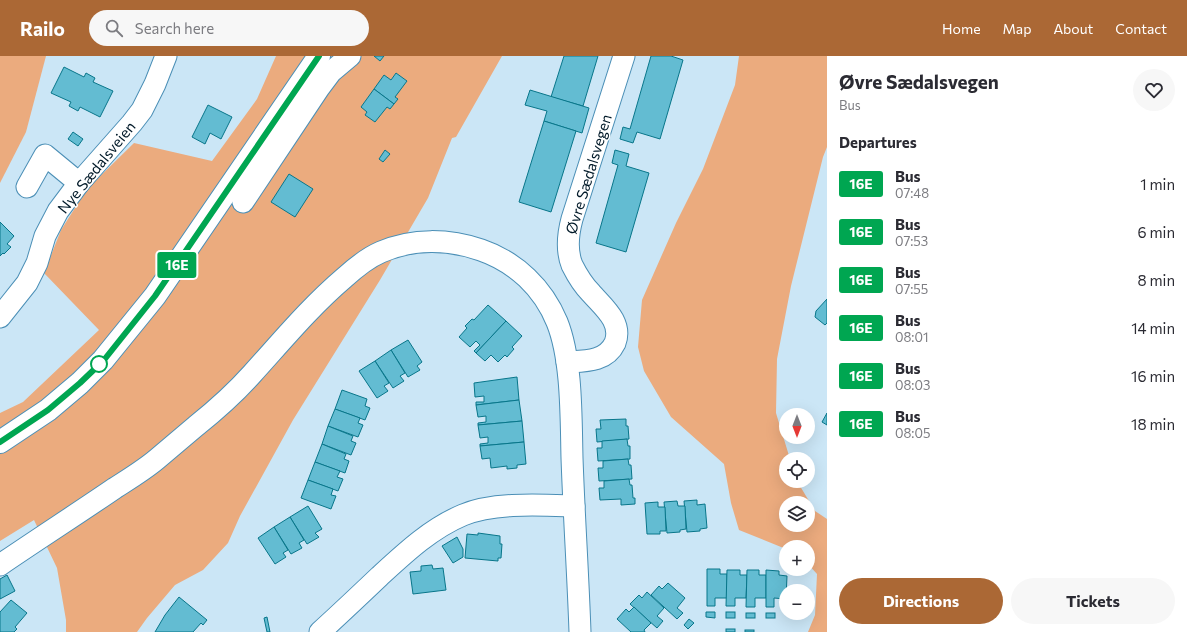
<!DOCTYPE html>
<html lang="en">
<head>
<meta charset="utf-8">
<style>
	body { margin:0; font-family:Commissioner,sans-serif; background:#f7f7f7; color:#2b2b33; height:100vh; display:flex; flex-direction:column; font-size:15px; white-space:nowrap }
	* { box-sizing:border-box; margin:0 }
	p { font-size:13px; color:#7c7c81 }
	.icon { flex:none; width:22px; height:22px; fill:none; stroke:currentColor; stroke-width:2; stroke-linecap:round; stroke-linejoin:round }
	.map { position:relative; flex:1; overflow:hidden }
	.details { display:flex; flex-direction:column; background:#fff; width:360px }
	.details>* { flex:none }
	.badge { padding:0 8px; border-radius:3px; font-size:14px; line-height:26px }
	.needle { width:26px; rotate:180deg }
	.buttons { position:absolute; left:779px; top:352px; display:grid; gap:8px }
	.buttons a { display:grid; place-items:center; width:36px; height:36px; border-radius:50%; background:#fff; box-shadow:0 4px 16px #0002; font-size:20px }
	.map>.badge { position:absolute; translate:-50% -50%; box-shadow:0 0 0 2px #fff }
	h2 { padding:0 12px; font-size:15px; line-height:36px }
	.round { display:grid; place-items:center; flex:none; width:42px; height:42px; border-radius:21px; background:#f7f7f7 }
	.headline { display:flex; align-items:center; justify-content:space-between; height:68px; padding:0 12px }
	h1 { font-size:19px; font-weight:700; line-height:30px }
	.primary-button { display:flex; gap:8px; margin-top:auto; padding:8px 12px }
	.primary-button a { flex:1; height:46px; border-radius:24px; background:#ab6835; color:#fff; font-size:16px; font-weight:700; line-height:46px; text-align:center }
	.primary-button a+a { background:#f7f7f7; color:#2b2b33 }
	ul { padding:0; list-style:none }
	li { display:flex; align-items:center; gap:12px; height:48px; padding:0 12px }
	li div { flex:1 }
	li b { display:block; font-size:15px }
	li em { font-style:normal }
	li .badge { min-width:44px; font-weight:700; text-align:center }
	header { display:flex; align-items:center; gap:24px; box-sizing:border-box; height:56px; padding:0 20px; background:#ab6835; color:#fff }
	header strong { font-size:19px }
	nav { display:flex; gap:22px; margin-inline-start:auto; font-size:14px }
	.search { width:280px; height:36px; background:#f7f7f7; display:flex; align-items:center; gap:10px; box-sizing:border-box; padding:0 14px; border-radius:22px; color:#7c7c81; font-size:15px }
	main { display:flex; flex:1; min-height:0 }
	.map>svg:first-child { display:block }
	.green { fill:#ebab7e; fill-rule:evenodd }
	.building { fill:#63bcd2; stroke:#08768a }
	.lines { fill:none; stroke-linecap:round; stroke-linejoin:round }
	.minor-casing { stroke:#4b8fb6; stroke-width:23 }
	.major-casing { stroke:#4b8fb6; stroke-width:24 }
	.minor { stroke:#fff; stroke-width:21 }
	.major { stroke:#fff; stroke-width:22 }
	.line-casing { stroke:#fff; stroke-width:9 }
	.line { stroke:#00a651; stroke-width:6 }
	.stop-dot { fill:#fff; stroke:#00a651; stroke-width:2 }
	.labels { text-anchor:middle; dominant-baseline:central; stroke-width:3; stroke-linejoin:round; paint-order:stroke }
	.street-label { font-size:15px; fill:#001928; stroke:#fff }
</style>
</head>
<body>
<header>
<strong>Railo</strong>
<div class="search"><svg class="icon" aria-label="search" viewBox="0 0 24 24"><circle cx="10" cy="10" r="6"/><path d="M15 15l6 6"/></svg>Search here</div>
<nav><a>Home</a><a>Map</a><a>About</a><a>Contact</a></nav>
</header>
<main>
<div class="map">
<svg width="827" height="576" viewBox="0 0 827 576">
	<rect width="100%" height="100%" fill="#cbe6f6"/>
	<g class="green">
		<polygon points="0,0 46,0 26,76 0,127"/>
		<polygon points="276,0 502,0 456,81 452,82 428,142 380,224 293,364 240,460 228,487 203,514 175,529 147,562 137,576 66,576 66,564 57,512 34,464 0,485 0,357 23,346 99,274 44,217 61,174 87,133 134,87 212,105 257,43"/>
		<path d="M739,0H827V91L823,101L791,230L777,303L776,357L790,403H786V425H797L815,455L827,463V576H808L815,559L817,518L808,508V491H786V493L739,474L731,447L724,408L671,361L644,315L638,291L642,244L676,167L703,113L735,29ZM786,447H808V469H786Z"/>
	</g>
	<g class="building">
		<polygon points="374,0 384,0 380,5"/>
		<polygon points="564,0 598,0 583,50 551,41"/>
		<polygon points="651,0 671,0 683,4 660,83 637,76 633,87 620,83 623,71 630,73"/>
		<polygon points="64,11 84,21 86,17 95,22 93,26 113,35 100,61 80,51 78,55 69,50 71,46 51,37"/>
		<polygon points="396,17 407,25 395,41 398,43 394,48 374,33 384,19 391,24"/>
		<polygon points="374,33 394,48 390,53 387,51 375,66 365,59 367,56 361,51"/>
		<polygon points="530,34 589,52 582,77 544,65 547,55 525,49"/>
		<polygon points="208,49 232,61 221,83 210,77 205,88 192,81"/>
		<polygon points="544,65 576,75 551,156 519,146"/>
		<polygon points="73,76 83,83 78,90 68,83"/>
		<polygon points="385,94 390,98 383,106 379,103"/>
		<polygon points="615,94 629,98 626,110 649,117 626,196 596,187 618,109 612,107"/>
		<polygon points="289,118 313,133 295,161 271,146"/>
		<polygon points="0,166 14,180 7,188 11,191 4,198 3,197 0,200"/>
		<polygon points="827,243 827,267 825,269 815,261 816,255"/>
		<polygon points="488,249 506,265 476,297 474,295 480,289 476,285 470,291 459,281 467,272 465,270 472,263 474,264"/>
		<polygon points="506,265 522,280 512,291 514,293 507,301 505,299 498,306 491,299 485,305 476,297"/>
		<polygon points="408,284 422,306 417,310 420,314 408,321 391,294"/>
		<polygon points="391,294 405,317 400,320 404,325 393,332 375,305"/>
		<polygon points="375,305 389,327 384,330 388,335 377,342 359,315"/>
		<polygon points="517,321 519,344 476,349 476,346 484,346 484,340 475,341 474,327"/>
		<polygon points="342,334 367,343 365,350 370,352 365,364 335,353"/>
		<polygon points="519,344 522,365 478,369 478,367 486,366 486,360 478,361 476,349"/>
		<polygon points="335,353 360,362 358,367 363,369 358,381 328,370"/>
		<polygon points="827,357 827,369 822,366"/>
		<polygon points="626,363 626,370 628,370 629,383 597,386 596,373 601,373 600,364"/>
		<polygon points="522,365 524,386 480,390 480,388 488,387 488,381 480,382 478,369"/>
		<polygon points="328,370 353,380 351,385 356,387 351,399 322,388"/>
		<polygon points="627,383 628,390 630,390 630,403 598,405 597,392 602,392 602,385"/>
		<polygon points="524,386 526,408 517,409 517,412 507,413 507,410 491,412 490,402 482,403 480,390"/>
		<polygon points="322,388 346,398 344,403 349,405 345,417 315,406"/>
		<polygon points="628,403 629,409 631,409 632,423 599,425 598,412 603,412 603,405"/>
		<polygon points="315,406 340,415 337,421 343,423 338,435 308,424"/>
		<polygon points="629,423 630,429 632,429 633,442 635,442 635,448 621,449 621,443 600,444 599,432 604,432 604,425"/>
		<polygon points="308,424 333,433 331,439 336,440 331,453 301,442"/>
		<polygon points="697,444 697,449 705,448 707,472 700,473 700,475 687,476 684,445"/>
		<polygon points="677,445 678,450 685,450 686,473 680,474 680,476 667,477 664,446"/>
		<polygon points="658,446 658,451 665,451 666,475 660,475 660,478 647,478 645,447"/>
		<polygon points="308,450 322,473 315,477 319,481 307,488 290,461"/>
		<polygon points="290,461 304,484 299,487 302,492 291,498 274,471"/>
		<polygon points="274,471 288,494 283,497 286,501 275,508 258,482"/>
		<polygon points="478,477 500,480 500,488 502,488 501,502 498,502 498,505 465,502 467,478 478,479"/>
		<polygon points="457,481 463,493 463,501 453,507 442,490"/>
		<polygon points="432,509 433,513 443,512 446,534 413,538 410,516 421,515 421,510"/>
		<polygon points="707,513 720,513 720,518 727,518 727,542 715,542 715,550 707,550"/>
		<polygon points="727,514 740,514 740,519 747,519 746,542 735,542 735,550 726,550"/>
		<polygon points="747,514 759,514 759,519 766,519 766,542 755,542 755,551 746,551"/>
		<polygon points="766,514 779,515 779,519 787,520 786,543 774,542 774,551 766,551"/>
		<polygon points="7,519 15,535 0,543 0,523"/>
		<polygon points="668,527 685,542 677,552 683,557 677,563 651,539 659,530 662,533"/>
		<polygon points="647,536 664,552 657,560 663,565 657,572 630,548 639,539 642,542"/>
		<polygon points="179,541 207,564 203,569 201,567 193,576 155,576 165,559"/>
		<polygon points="11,544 27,557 15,571 17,573 14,576 0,576 0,556"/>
		<polygon points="634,551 651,567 644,574 645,576 631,576 617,563 626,553 629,556"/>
		<polygon points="706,556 715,556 715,562 706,561"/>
		<rect x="726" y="556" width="9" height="6"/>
		<rect x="746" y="557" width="9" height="5"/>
		<rect x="766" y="557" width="9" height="5"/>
		<polygon points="267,561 270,576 267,576 264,562"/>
		<polygon points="689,563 694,567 688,573 684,569"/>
		<rect x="726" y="573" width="9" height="3"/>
		<rect x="745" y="574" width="9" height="2"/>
	</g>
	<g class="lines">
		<g class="minor-casing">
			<g id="minor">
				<polyline points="27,131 45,99 79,127"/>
				<polyline points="243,146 319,32 331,16 350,0"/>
				<polyline points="0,261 27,227 37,207 45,180 58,155 79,127 132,67 142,54 155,28 166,0"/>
				<path d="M567,306C585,305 606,306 615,287C623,266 603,251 591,237C583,229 577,219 572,209C566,194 568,178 572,163L624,0"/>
				<path d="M0,509C38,483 77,458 115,432C129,423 144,414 157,403C170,392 183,381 196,370C216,354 235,337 252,318C282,285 310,251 344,222C355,212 367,202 381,196C413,182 449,183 481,194C516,206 543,232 557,266C572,303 571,361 572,402C574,460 578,518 580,576"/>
				<path d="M320,576C341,557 362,537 382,518C407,495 432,472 463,459C494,446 541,449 574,450"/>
			</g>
		</g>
		<g class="major-casing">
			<polyline id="major" points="0,386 48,354 80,327 103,304 155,240 319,0"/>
		</g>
		<use href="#minor" class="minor"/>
		<use href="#major" class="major"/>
	</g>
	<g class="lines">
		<g class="line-casing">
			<polyline id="line" points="0,386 48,354 80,327 104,304 155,240 319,0"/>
		</g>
		<use href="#line" class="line"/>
	</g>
	<circle class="stop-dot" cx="99" cy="308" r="8"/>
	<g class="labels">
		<g class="street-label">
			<text transform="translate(96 111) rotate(-51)">Nye Sædalsveien</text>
			<text transform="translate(588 118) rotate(-73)">Øvre Sædalsvegen</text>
		</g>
	</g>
</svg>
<div class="buttons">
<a><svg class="needle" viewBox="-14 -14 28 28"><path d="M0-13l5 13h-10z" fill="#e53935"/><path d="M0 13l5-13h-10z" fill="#7c7c81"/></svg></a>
<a><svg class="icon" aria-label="locate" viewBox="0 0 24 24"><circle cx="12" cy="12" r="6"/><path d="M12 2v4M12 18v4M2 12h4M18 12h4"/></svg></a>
<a><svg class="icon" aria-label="layers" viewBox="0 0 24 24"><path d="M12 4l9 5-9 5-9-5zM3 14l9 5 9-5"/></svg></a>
<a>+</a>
<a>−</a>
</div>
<b class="badge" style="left:177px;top:209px;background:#00a651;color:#fff">16E</b>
</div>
<section class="details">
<div class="headline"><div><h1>Øvre Sædalsvegen</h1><p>Bus</p></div><a class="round"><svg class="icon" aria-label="heart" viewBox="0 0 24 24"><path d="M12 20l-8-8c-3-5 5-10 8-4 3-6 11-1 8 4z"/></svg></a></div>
<h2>Departures</h2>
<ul>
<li><span class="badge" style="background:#00a651;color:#fff">16E</span><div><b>Bus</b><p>07:48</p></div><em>1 min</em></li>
<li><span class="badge" style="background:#00a651;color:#fff">16E</span><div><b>Bus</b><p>07:53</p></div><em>6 min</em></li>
<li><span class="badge" style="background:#00a651;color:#fff">16E</span><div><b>Bus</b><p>07:55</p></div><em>8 min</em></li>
<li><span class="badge" style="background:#00a651;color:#fff">16E</span><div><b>Bus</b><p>08:01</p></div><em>14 min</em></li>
<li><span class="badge" style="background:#00a651;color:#fff">16E</span><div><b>Bus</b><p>08:03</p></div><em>16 min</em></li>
<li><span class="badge" style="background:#00a651;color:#fff">16E</span><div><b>Bus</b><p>08:05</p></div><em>18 min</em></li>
</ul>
<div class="primary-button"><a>Directions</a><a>Tickets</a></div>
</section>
</main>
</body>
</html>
